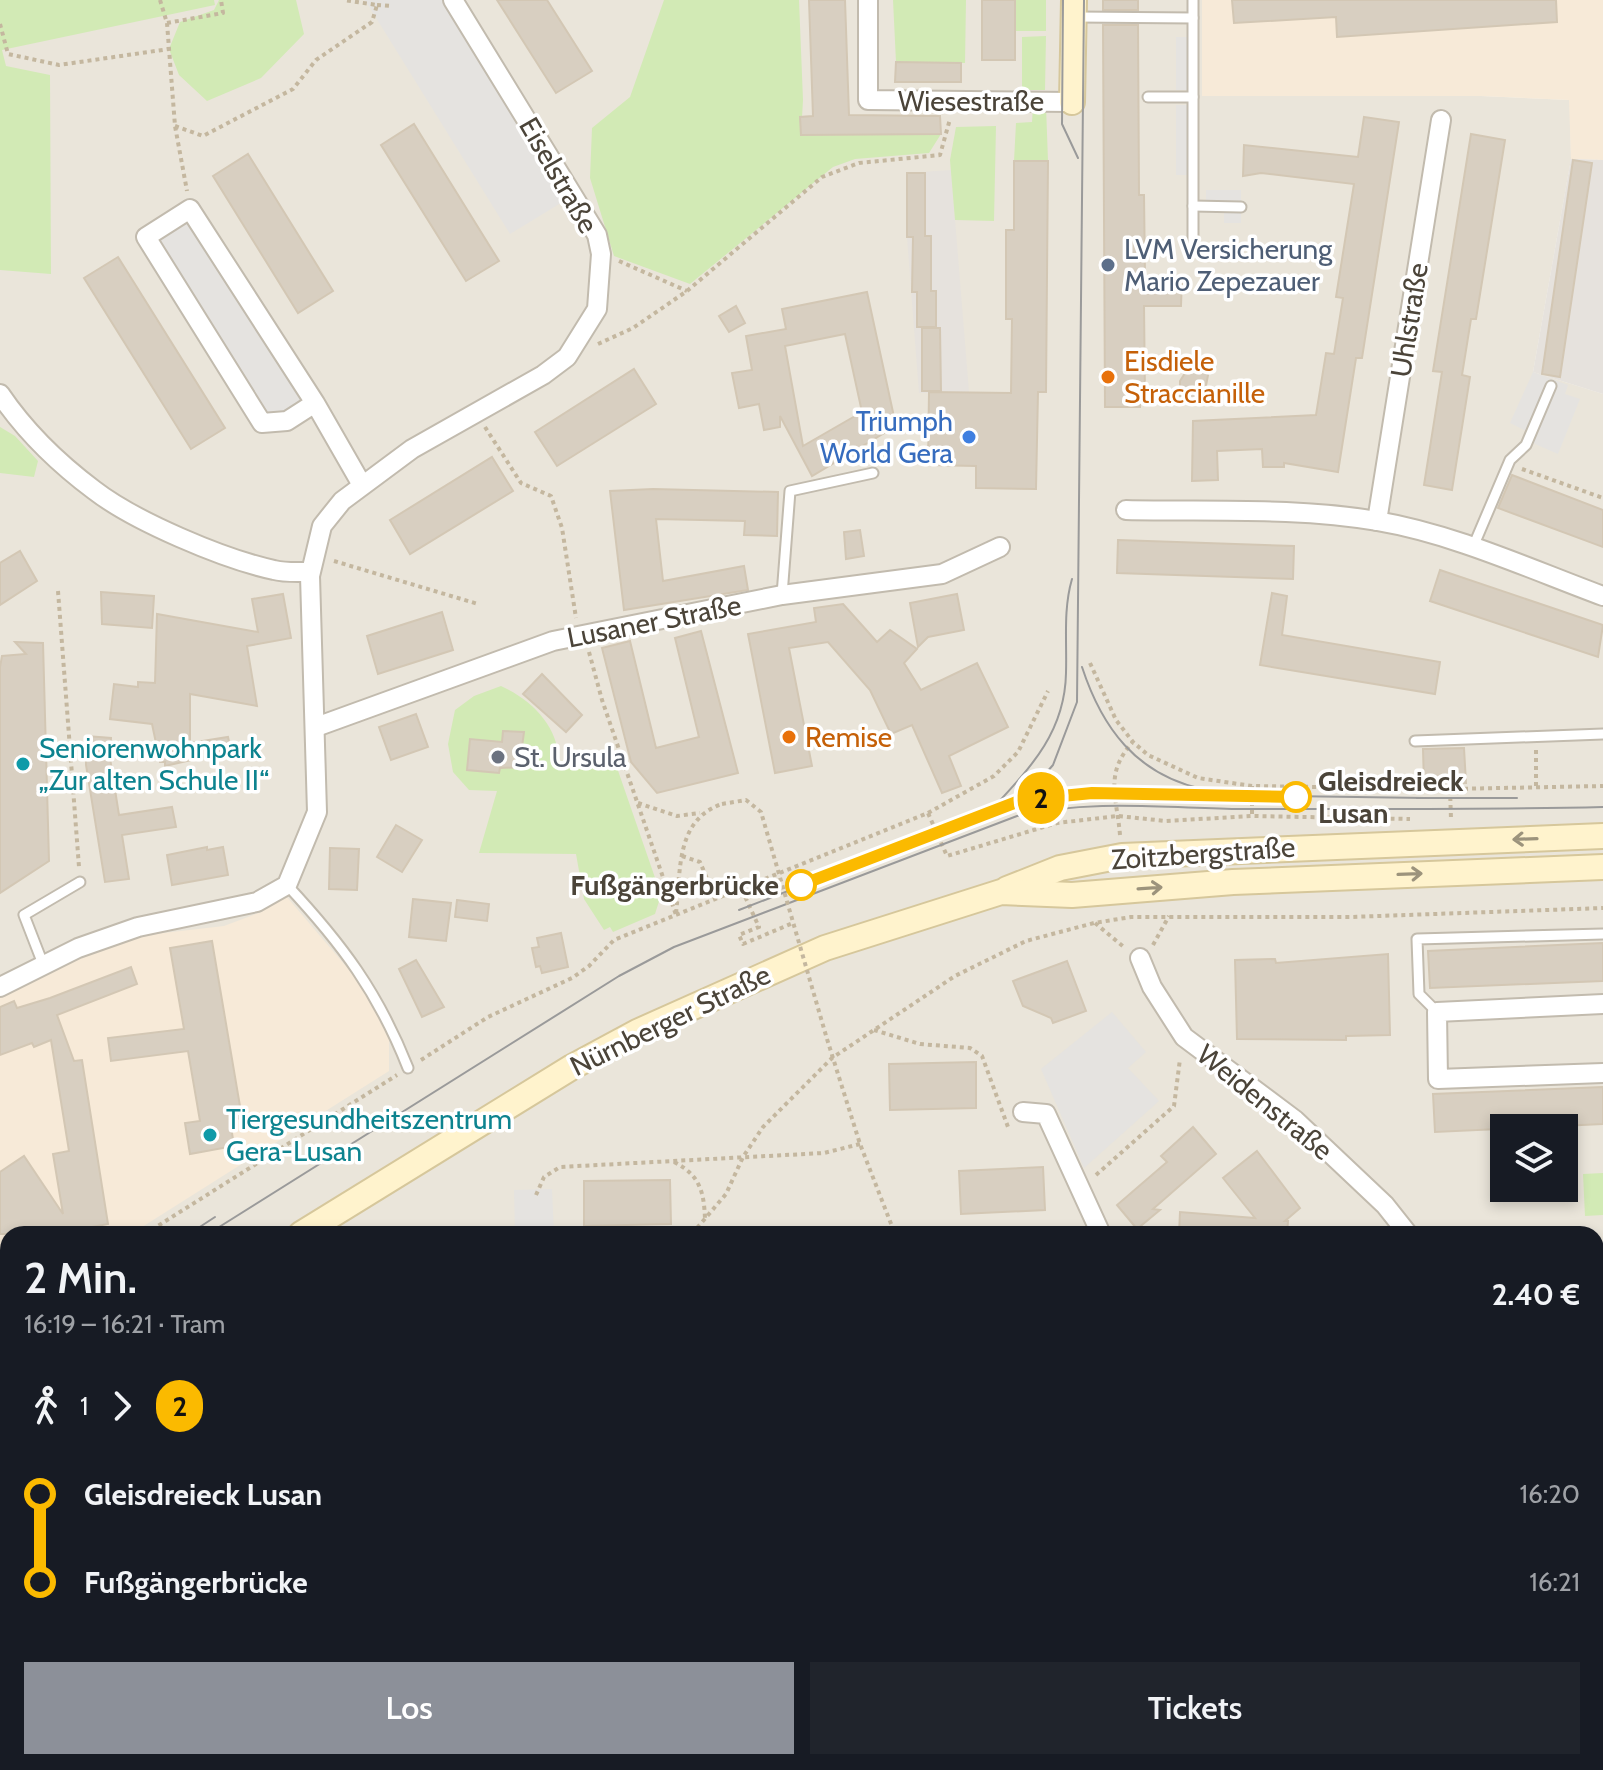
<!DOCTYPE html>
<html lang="de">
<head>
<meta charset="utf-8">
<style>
	body { margin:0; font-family:Cabin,sans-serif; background:#20242c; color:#f1f3f6; height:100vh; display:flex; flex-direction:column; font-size:30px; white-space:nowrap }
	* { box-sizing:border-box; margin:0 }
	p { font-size:26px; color:#9ea1a6 }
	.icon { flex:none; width:44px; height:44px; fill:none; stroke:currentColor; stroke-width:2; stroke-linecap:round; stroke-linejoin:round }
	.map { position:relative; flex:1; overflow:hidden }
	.drawer { position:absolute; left:0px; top:1226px; width:1604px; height:544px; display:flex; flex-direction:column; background:#171b24; border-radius:24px 24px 0 0; box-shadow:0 4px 12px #0003 }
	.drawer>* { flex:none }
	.badge { padding:0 16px; border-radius:26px; font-size:28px; line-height:52px }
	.tools { position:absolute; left:1490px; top:1114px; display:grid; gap:16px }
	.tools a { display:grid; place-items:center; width:88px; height:88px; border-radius:0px; background:#171b24; box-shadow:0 4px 12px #0003; font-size:40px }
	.map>.badge { position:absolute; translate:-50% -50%; box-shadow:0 0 0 4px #fff }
	.legs { display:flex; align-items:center; gap:12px; height:88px; padding:0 24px; font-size:26px }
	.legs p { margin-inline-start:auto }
	.summary { display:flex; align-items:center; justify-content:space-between; height:136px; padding:0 24px }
	h1 { font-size:44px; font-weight:600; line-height:60px }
	.cta { display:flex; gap:16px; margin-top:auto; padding:16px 24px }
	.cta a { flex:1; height:92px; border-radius:0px; background:#8c9099; color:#fff; font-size:32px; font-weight:600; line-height:92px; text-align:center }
	.cta a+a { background:#20242c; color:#f1f3f6 }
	ul { padding:0 24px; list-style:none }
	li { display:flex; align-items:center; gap:28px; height:88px; font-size:30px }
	li i { display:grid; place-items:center; width:12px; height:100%; margin:0 10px; background:currentColor }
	li i::after { content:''; width:20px; height:20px; margin:-10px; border:6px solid; border-radius:50%; background:#171b24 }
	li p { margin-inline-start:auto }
	li:first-child i { background:linear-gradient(#0000 50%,currentColor 0) }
	li:last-child i { background:linear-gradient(currentColor 50%,#0000 0) }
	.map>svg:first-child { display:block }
	.residential { fill:#eae5da; fill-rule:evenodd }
	.commercial { fill:#f7ead8 }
	.industrial { fill:#e6e2dd }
	.education { fill:#efe8d6 }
	.green { fill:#d2eab5 }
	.parking { fill:#e5e3e0 }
	.building { fill:#d8cfc1; stroke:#d3c7b4; stroke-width:2; fill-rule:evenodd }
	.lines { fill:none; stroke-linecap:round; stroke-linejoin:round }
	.lane-casing { stroke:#c2bbae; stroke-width:13 }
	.street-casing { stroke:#c2bbae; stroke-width:22 }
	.secondary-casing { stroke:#d6c79b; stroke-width:28 }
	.path { stroke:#c4b79f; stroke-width:4; stroke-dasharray:4 4; stroke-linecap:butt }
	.lane { stroke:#fff; stroke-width:9 }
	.street { stroke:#fff; stroke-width:18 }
	.secondary { stroke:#fff3cd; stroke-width:24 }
	.tram { stroke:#9a9a9a; stroke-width:2 }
	.path-bridge { stroke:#c4b79f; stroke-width:4; stroke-dasharray:4 4; stroke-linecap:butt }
	.oneway { stroke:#9c937c }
	.line-1-casing { stroke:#fff; stroke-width:18 }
	.line-1 { stroke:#fbba00; stroke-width:12 }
	.service-dot { fill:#5c6f8a; stroke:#fff; stroke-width:3 }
	.food-dot { fill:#e8710a; stroke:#fff; stroke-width:3 }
	.shop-dot { fill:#3f7fe0; stroke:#fff; stroke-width:3 }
	.worship-dot { fill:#6b7280; stroke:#fff; stroke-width:3 }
	.culture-dot { fill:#0f9aa8; stroke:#fff; stroke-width:3 }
	.stop-1-dot { fill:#fff; stroke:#fbba00; stroke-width:4 }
	.labels { text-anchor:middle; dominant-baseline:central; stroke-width:7; stroke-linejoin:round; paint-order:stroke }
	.street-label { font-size:28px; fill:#4b4439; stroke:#fff }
	.service-label { font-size:28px; fill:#4e5e75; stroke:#fff; text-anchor:start }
	.food-label { font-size:28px; fill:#c56008; stroke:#fff; text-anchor:start }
	.shop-label { font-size:28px; fill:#366cbe; stroke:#fff; text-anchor:end }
	.culture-label { font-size:28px; fill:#0d838f; stroke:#fff; text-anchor:start }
	.worship-label { font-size:28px; fill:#5b616d; stroke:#fff; text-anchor:start }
	.stop-label { font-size:28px; font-weight:bold; fill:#4b4439; stroke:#fff; text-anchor:start }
</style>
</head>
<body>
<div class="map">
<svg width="1603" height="1770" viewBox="0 0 1603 1770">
	<rect width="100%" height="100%" fill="#f6f3ec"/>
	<path class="residential" d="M0,0H1202L1203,96H1481L1570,100L1571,159L1533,372L1603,394V1770H0ZM1504,1128H1564V1188H1504ZM8,1234H1596V1762H8Z"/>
	<g class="commercial">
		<polygon points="1202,0 1603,0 1603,160 1571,159 1569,100 1481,96 1202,96"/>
		<polygon points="286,896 350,971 379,1012 389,1037 389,1071 131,1234 8,1234 8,1312 0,1317 0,994 22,980 129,937 224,926 261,912"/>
	</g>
	<g class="industrial">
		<polygon points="1571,159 1603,160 1603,394 1533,372"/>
		<polygon points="951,170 969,392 919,393 907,237 907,173"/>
	</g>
	<polygon class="education" points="1596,1521 1603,1532 1603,1706 1596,1706"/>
	<g class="green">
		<polygon points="0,0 214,0 215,5 2,50 6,66 50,75 51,274 0,270"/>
		<polygon points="219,0 296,0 304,34 261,78 207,101 179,75 169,49 180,22 214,10"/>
		<polygon points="664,0 799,0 803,100 801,135 883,132 884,135 941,134 929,153 855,159 833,167 690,284 614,256 590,178 592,128 630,97"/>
		<polygon points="893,0 966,0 965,63 896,62"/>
		<rect x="1015" y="0" width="31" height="31"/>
		<polygon points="1046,36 1045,90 1022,90 1022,37"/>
		<polygon points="1033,106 1046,106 1048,161 1014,161 1016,123 1032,122"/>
		<polygon points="996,126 994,221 955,220 950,160 956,127"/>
		<polygon points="0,427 15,436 38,461 34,477 0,473"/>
		<path d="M501,686C532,700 558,726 559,761L614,759L661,895L655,914L613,932L610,927L604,930L584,899L576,854L479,853L497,791L469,790L453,772L448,744L455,710L474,696Z"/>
		<polygon points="1603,1173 1603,1215 1585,1216 1583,1174"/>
		<polygon points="1603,1406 1603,1469 1596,1458 1596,1410"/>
		<polygon points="8,1677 8,1762 22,1762 6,1769 0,1756 0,1680"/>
		<polygon points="1603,1738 1603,1770 1510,1770 1510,1762 1596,1762 1596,1739"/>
		<polygon points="207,1762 319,1762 317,1770 183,1770"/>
	</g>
	<g class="parking">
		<polygon points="365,0 453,0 574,195 510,234"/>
		<rect x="1176" y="37" width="17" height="53"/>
		<rect x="1176" y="105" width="17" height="70"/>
		<polygon points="1206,190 1241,190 1241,223 1224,223 1224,207 1206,206"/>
		<polygon points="190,209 315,403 262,423 146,237"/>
		<polygon points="1533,372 1568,385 1565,394 1580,399 1558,454 1535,444 1526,431 1510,423"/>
		<polygon points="1112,1012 1146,1052 1128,1068 1159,1101 1084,1168 1041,1069"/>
		<polygon points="552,1189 554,1234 515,1234 514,1190"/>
	</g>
	<g class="building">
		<polygon points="497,0 547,0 592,71 556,93"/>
		<polygon points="809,0 845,0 849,115 940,116 941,134 801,135 800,117 813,116"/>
		<rect x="982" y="0" width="33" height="60"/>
		<rect x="1103" y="0" width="35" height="10"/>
		<polygon points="1232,0 1556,0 1557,22 1337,37 1336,17 1234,23"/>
		<polygon points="1103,25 1138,25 1139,195 1144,195 1145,276 1182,277 1181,306 1144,306 1145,396 1140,396 1140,407 1105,407"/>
		<polygon points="896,62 961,63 961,82 895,82"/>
		<polygon points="1364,117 1399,122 1362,358 1356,358 1338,472 1284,463 1284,467 1263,467 1262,449 1217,451 1218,480 1192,481 1193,421 1316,415 1326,353 1334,354 1343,298 1336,297 1354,184 1261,173 1243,176 1244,145 1358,157"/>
		<polygon points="414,124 499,261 466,281 381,145"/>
		<polygon points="1471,134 1505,140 1476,319 1471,319 1462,375 1470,377 1452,490 1424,485 1442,372 1433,371"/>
		<polygon points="248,154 333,291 298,313 213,176"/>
		<polygon points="1573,160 1592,163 1560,377 1542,374"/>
		<polygon points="1014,161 1048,161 1046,392 1038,392 1036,489 976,488 976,466 928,465 929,392 1011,393 1012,319 1006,319 1006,230 1014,230"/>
		<polygon points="907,173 925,173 925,236 931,236 931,291 936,291 936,327 917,327 917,292 912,292 913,237 907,237"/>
		<polygon points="118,257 225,428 191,449 84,278"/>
		<path d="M867,292L896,426L812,476L780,416V427L764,430L759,404L739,408L732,373L752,370L746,336L786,329L782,309ZM845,334L862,412L803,446L785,346Z"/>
		<polygon points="736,306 745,323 729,332 719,316"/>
		<polygon points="922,328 940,328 941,391 922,391"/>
		<polygon points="1192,362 1209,370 1203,401 1180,401 1180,381"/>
		<polygon points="634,369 656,404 557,466 535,432"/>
		<polygon points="492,457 513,491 410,554 390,520"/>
		<polygon points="1512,475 1603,510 1603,547 1498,508"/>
		<polygon points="653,489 778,492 777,536 744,535 745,521 656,519 663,581 744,566 748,590 624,610 610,491"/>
		<polygon points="860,530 864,556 846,559 844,532"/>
		<polygon points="1118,540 1294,546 1293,579 1117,573"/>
		<polygon points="20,551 37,581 0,605 0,563"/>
		<polygon points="1440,570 1603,625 1598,657 1430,601"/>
		<polygon points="101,592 154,596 152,628 102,624"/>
		<polygon points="1272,593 1287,596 1282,635 1440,662 1435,694 1260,665"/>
		<polygon points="283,594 291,638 247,646 257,706 190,694 190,743 228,737 231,751 165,766 165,762 160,762 152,724 110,719 114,684 138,687 138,682 155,683 157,614 258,632 252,599"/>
		<polygon points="957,594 964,630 928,637 918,647 910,603"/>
		<polygon points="843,604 877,642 890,630 917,649 904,663 921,690 977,663 1008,727 949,756 961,786 942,793 912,725 891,734 870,690 828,642 789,648 812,766 775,773 748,634 816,622 814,608"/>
		<polygon points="442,612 453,650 378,674 367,636"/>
		<polygon points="701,631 738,773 657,793 631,762 602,648 630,641 656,748 699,737 675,638"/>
		<polygon points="15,642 43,643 49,861 0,893 0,667 2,656 26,654"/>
		<polygon points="542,674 582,715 566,732 523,694"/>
		<polygon points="416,714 428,747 391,760 379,727"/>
		<polygon points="503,731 524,732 522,747 528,759 524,767 500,768 499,773 467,770 470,739 502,742"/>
		<polygon points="86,736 111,738 110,758 119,815 172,807 176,827 122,835 129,879 105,882 86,765"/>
		<polygon points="1464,748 1466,783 1424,784 1423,749"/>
		<polygon points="396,825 422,840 402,872 377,857"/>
		<polygon points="207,847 207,850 223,847 228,875 172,885 167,855"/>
		<polygon points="330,848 359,849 357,890 329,889"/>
		<polygon points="413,899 451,903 446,941 409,937"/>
		<polygon points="457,900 489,904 487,921 455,917"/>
		<polygon points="561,933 568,967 542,973 540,966 536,967 532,948 539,947 537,938"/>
		<polygon points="212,941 242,1118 230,1120 234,1146 190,1154 185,1123 200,1121 188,1051 111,1061 108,1038 184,1029 170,948"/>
		<polygon points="1603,943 1603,981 1430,988 1428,951"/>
		<polygon points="1388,954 1390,1035 1346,1036 1346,1040 1237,1039 1235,960 1275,959 1276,963"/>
		<polygon points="416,960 444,1007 422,1017 399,969"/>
		<polygon points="1067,961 1086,1011 1053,1023 1051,1018 1023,1006 1013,981"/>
		<polygon points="131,967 137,984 57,1015 74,1061 82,1060 108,1224 92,1227 82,1234 0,1234 0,1172 24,1156 63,1214 53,1154 69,1151 51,1040 34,1047 32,1043 0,1055 0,1007 14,1001 17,1008 50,998"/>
		<polygon points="976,1062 976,1108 890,1110 889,1064"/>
		<polygon points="1603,1087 1603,1124 1435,1132 1433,1094"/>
		<polygon points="1193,1127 1216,1154 1153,1209 1160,1210 1137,1229 1117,1205 1167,1162 1161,1156"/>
		<polygon points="1257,1151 1300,1208 1285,1221 1288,1221 1287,1234 1179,1234 1180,1212 1255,1218 1223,1178"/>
		<polygon points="1043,1167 1045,1210 961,1214 959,1171"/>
		<polygon points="670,1180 671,1224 584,1226 584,1181"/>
	</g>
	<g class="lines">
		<g class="lane-casing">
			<g id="lane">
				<polyline points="1077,17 1193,18"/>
				<polyline points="1148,97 1193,97"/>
				<polyline points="1193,206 1241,207"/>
				<polyline points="1193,242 1193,0"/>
				<polyline points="1473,547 1510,460 1526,445 1551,386"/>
				<polyline points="782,595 790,491 873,473"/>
				<polyline points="1415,741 1603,734"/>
				<path d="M287,885C342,944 378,992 408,1068"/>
				<polyline points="43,964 24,915 80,882"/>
				<polyline points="1437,1012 1419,994 1417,939 1603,934"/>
			</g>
		</g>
		<g class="street-casing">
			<g id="street">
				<polyline points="868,0 868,100 1072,102"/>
				<path d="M0,394C25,431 58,463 94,490C134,521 223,559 274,570C285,573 298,572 310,572"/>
				<polyline points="315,403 287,421 262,423 146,237 190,209 315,403 362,485"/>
				<path d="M1126,510C1208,512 1296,507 1377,521C1454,534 1530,569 1603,596"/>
				<polyline points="1377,521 1441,120"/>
				<polyline points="316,727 553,641 782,595 942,574 1000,547"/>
				<polyline points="1140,958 1152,987 1184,1037 1295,1120 1385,1205 1408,1234"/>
				<polyline points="0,987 78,948 138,927 257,902 287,885 317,812 310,576 322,526 342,501 412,449 543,375 567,357 597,309 601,254 597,235 453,0"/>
				<polyline points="1603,1004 1437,1012 1438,1079 1603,1073"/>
				<polyline points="1023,1112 1046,1114 1101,1234"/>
				<polyline points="0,1339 8,1352"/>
				<polyline points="1596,1495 1603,1506"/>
				<polyline points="1596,1723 1603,1722"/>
				<polyline points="630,1762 631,1770"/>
				<polyline points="1150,1762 1152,1770"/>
				<polyline points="1490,1762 1491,1770"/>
				<polyline points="151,1770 175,1762"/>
			</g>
		</g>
		<g class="secondary-casing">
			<g id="secondary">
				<polyline points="1072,102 1074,0"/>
				<polyline points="1007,889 1060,868 1122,856 1603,836"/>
				<polyline points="301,1234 572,1067 637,1032 825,948 1001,892 1072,895 1233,882 1603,867"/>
				<polyline points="0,1427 8,1422"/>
			</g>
		</g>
		<g class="path">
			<polyline points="160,0 167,23 175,126 187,191"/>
			<polyline points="377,5 391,6"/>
			<polyline points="167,23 223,13 221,0"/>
			<polyline points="0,24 8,54 59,65 169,49"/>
			<polyline points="175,126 203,136 293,89 316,60 372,22 377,5 344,0"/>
			<polyline points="619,261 687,291"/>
			<polyline points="598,344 633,328 687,291 822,177 859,163 940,155 950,119"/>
			<polyline points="485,427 521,483 551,496 562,528 576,618"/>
			<polyline points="1522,469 1603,498"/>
			<polyline points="334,561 478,604"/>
			<polyline points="58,591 79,867"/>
			<polyline points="589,652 602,700 676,915"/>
			<polyline points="1090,663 1116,720 1133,742 1148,755 1198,778 1252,786 1450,789 1603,786"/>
			<polyline points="1536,750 1536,787"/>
			<polyline points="1252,786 1252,816"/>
			<polyline points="1450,789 1451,819"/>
			<polyline points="638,803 677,816 700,813"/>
			<polyline points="928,813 994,776 1018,752 1048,691"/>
			<path d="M1120,835C1117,798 1104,774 1132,743"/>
			<polyline points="682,856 700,862 716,900"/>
			<polyline points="742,890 759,927 739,935 743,944 793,923"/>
			<path d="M676,913C681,871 675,820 722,804"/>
			<polyline points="1095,923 1125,948"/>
			<polyline points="1153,945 1169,916"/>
			<polyline points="874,1030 920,1044 970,1048 982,1056 1008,1127"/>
			<polyline points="827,1039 860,1144 895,1234"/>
			<polyline points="421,1060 488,1017 572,978 589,966 614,940 928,813 947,856 1057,823 1118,816 1166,821 1252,816 1410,819"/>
			<path d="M674,1162C700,1175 704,1192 705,1219"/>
			<polyline points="1096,1175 1174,1106 1180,1059"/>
			<polyline points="536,1195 544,1177 560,1167 824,1153 860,1144"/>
			<polyline points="145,1234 397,1075"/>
			<polyline points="692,1234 726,1194 743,1157 763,1127 832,1058 955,976 1026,941 1094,923 1131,917 1350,917 1603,908"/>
			<polyline points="1596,1750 1603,1750"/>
			<polyline points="939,1762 940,1770"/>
			<polyline points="1004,1770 1008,1762"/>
			<polyline points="1254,1770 1320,1770"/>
			<polyline points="1388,1770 1423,1762"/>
		</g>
		<use href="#lane" class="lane"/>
		<use href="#street" class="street"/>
		<use href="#secondary" class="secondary"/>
		<g class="tram">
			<polyline points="1063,0 1062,124 1078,158"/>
			<path d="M1082,667C1102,728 1136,774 1202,789"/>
			<polyline points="1417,798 1517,798"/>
			<polyline points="1020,803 1053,765 1077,702 1084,0"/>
			<path d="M994,807C1032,766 1065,731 1066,673C1067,641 1063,610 1072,579"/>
			<polyline points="739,910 1022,800 1092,793 1425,798"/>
			<polyline points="189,1234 215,1217"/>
			<path d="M208,1234L619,976L674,947L1017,816C1091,799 1166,808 1242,809C1363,809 1483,810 1603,807"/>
			<polyline points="0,1355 8,1350"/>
		</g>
		<polyline class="path-bridge" points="722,804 746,800 761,812 827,1039"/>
	</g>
	<defs><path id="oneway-shaft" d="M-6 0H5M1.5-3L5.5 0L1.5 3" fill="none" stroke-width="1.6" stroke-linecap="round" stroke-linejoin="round" transform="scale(2)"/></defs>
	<g class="oneway">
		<use href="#oneway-shaft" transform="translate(1525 839) rotate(178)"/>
		<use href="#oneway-shaft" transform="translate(1410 874) rotate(-2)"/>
		<use href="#oneway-shaft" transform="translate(1150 888) rotate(-4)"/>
	</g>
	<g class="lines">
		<g class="line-1-casing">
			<polyline id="line-1" points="801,885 1022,800 1092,793 1296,797"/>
		</g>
		<use href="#line-1" class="line-1"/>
	</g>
	<circle class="service-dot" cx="1108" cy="265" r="8"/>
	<g class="food-dot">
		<circle cx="1108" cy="377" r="8"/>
		<circle cx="789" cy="737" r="8"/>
	</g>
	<circle class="shop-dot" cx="969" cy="437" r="8"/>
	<circle class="worship-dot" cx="498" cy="757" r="8"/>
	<g class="culture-dot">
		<circle cx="23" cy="764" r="8"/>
		<circle cx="210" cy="1135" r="8"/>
	</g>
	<g class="stop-1-dot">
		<circle cx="1296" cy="797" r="14"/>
		<circle cx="801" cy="885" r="14"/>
	</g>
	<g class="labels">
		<g class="street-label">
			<text x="971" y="101">Wiesestraße</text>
			<text transform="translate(559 175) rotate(60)">Eiselstraße</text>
			<text transform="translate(1409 320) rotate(-81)">Uhlstraße</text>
			<text transform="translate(654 621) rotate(-11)">Lusaner Straße</text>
			<text transform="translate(1203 853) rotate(-4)">Zoitzbergstraße</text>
			<text transform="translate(670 1020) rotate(-26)">Nürnberger Straße</text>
			<text transform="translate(1265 1102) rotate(39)">Weidenstraße</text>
		</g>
		<g class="service-label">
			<text x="1124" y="249">LVM Versicherung<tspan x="1124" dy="32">Mario Zepezauer</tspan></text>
		</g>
		<g class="food-label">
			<text x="1124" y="361">Eisdiele<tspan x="1124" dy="32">Straccianille</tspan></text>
			<text x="805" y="737">Remise</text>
		</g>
		<g class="shop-label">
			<text x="953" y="421">Triumph<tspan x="953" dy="32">World Gera</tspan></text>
		</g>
		<g class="culture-label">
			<text x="39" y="748">Seniorenwohnpark<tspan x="39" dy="32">„Zur alten Schule II“</tspan></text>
			<text x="226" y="1119">Tiergesundheitszentrum<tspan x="226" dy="32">Gera-Lusan</tspan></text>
		</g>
		<g class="worship-label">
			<text x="514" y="757">St. Ursula</text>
		</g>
		<g class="stop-label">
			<text x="1318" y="781">Gleisdreieck<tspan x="1318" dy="32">Lusan</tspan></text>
			<text x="779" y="885" text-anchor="end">Fußgängerbrücke</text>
		</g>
	</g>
</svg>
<div class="tools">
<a><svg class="icon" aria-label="layers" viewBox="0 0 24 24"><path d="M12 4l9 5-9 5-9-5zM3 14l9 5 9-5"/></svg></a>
</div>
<b class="badge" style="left:1041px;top:798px;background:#fbba00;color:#111">2</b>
<section class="drawer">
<div class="summary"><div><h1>2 Min.</h1><p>16:19 – 16:21 · Tram</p></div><b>2.40 €</b></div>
<div class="legs"><svg class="icon" aria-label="walk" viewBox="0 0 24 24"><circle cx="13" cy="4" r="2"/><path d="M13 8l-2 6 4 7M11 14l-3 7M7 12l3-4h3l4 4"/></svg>1<svg class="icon" aria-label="forward" viewBox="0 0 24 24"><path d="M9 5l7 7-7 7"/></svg><b class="badge" style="background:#fbba00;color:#111">2</b></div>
<ul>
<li><i style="color:#fbba00"></i><b>Gleisdreieck Lusan</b><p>16:20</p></li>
<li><i style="color:#fbba00"></i><b>Fußgängerbrücke</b><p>16:21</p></li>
</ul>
<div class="cta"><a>Los</a><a>Tickets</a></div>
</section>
</div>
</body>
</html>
